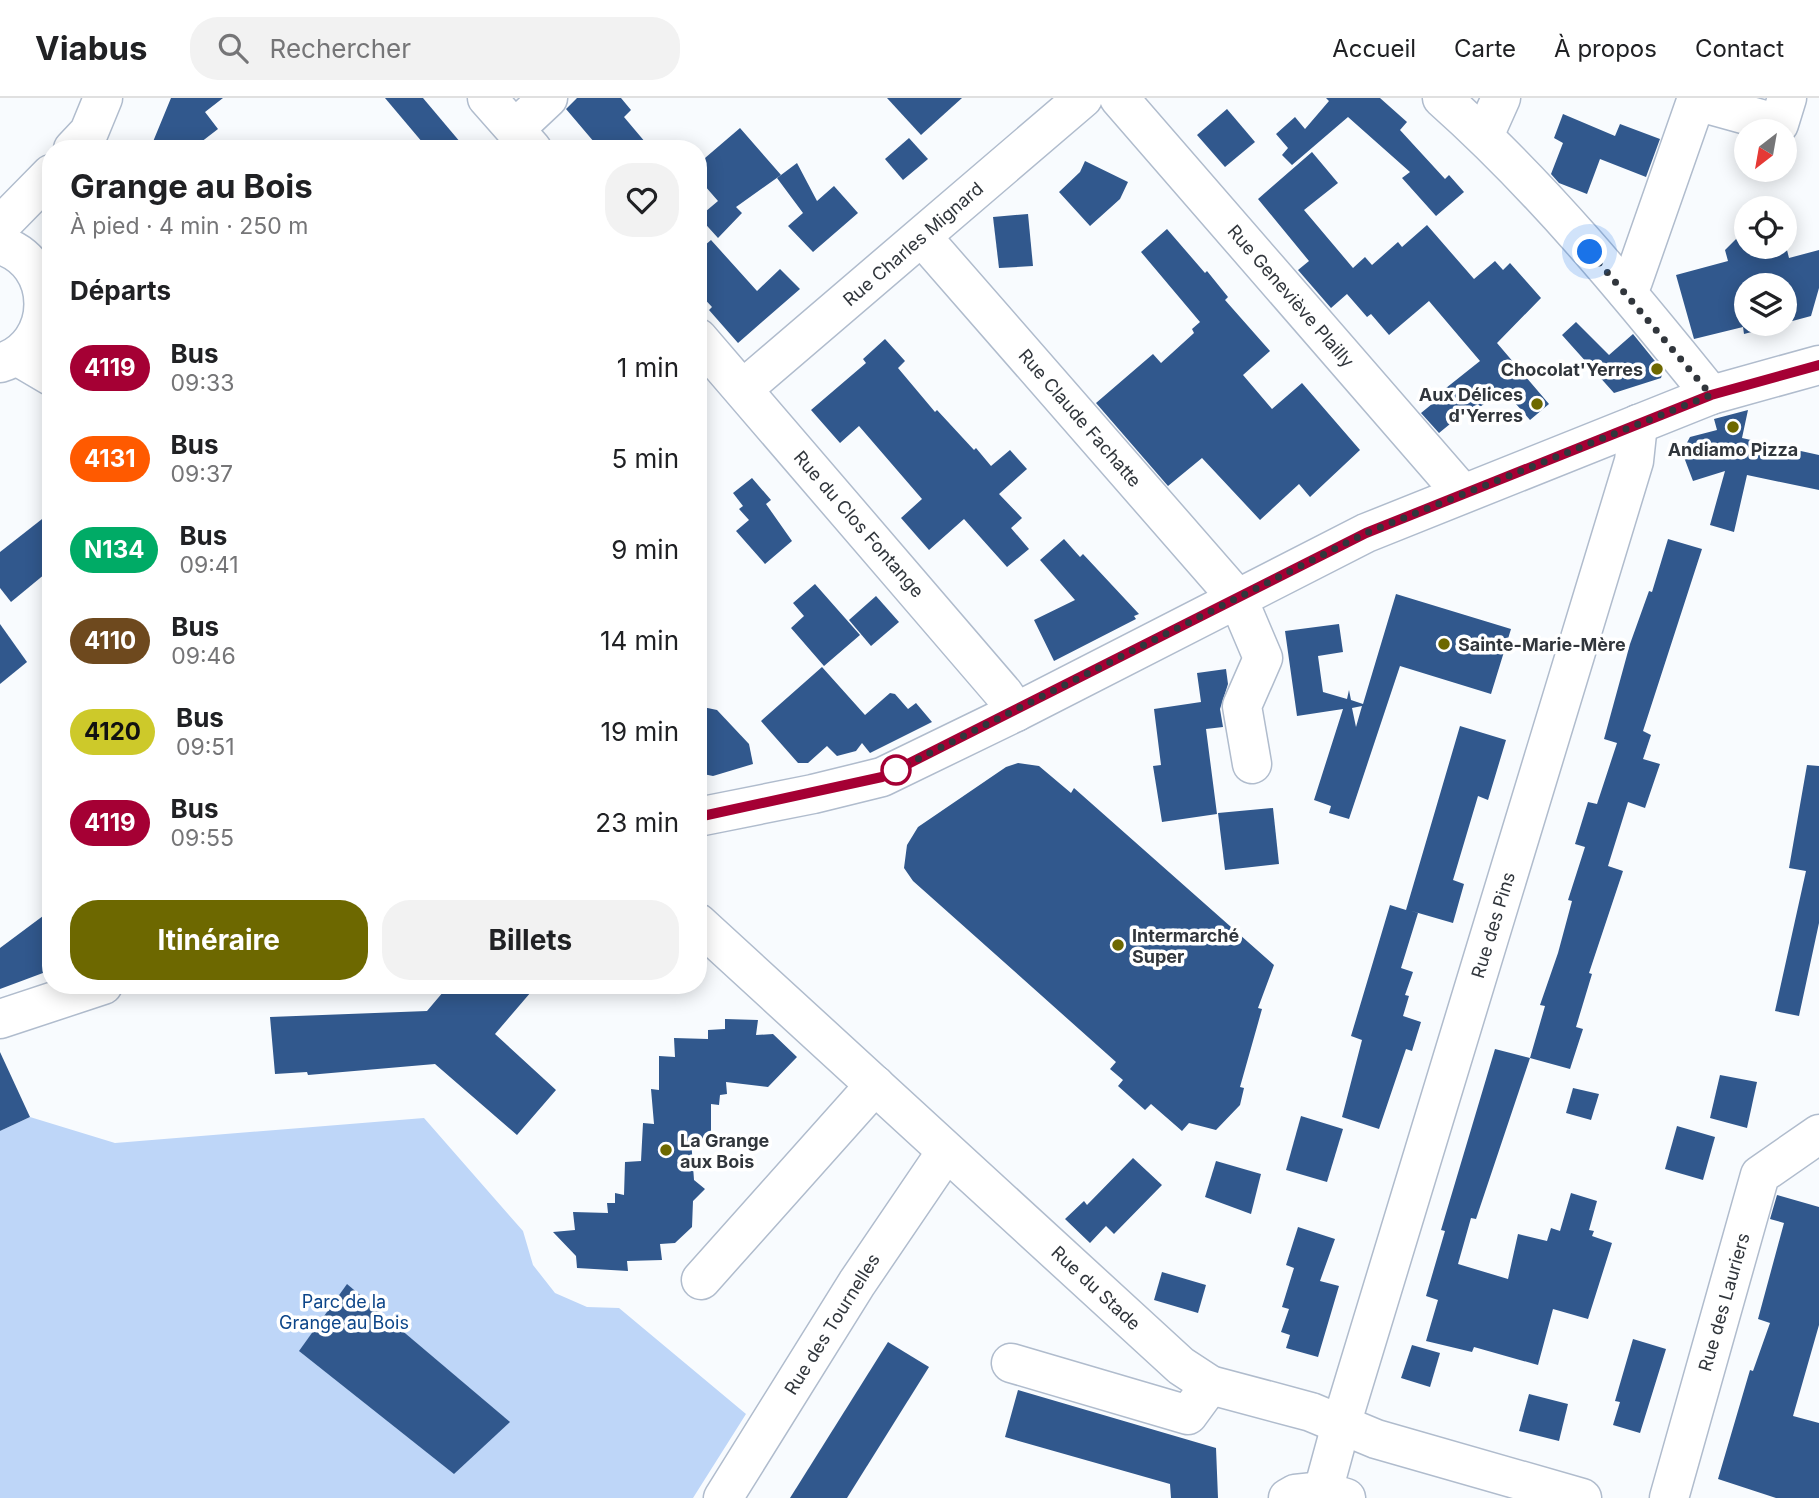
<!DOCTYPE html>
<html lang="fr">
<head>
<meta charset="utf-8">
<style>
	body { margin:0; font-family:Inter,sans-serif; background:#f2f2f2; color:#202124; height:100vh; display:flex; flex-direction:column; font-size:26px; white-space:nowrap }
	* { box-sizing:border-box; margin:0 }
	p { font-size:23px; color:#757577 }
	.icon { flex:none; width:38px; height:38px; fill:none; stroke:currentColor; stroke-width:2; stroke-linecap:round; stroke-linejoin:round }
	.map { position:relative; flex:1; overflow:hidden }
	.panel { position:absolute; left:42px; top:42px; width:665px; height:854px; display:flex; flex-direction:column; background:#fff; border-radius:28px; box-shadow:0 4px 18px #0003 }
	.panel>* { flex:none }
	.badge { padding:0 14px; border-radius:23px; font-size:24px; line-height:46px }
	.needle { width:46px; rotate:211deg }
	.tools { position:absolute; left:1734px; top:21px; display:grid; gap:14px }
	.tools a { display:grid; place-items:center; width:63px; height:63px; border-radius:50%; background:#fff; box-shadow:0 4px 18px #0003; font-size:35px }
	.you { position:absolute; width:35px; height:35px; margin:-18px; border:5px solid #fff; border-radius:50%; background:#1a73e8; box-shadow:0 0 0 10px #1a73e833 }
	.map>.badge { position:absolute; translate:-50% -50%; box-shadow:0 0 0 4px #fff }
	h2 { padding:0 28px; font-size:26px; line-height:63px }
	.round { display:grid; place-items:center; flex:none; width:74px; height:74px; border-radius:28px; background:#f2f2f2 }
	.headline { display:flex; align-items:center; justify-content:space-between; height:119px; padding:0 28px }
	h1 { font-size:33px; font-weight:700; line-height:52px }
	.button { display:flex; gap:14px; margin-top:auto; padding:14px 28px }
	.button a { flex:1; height:80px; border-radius:28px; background:#6d6800; color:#fff; font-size:28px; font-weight:700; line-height:80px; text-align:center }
	.button a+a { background:#f2f2f2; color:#202124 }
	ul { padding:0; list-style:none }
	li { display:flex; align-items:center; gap:21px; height:91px; padding:0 28px }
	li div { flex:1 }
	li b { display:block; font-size:26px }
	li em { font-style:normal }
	li .badge { min-width:77px; font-weight:700; text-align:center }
	header { display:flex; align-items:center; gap:42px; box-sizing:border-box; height:98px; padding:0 35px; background:#fff; border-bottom:2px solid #e0e0e0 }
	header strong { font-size:33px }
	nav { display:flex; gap:38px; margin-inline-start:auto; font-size:24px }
	.search { width:490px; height:63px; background:#f2f2f2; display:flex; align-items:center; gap:18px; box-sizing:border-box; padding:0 24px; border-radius:28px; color:#757577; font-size:26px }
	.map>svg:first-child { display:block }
	.green { fill:#bed6f8 }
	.building { fill:#31588d; fill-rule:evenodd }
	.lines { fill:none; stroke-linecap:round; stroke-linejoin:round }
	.minor-casing { stroke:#b0bccd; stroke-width:41 }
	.minor { stroke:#fff; stroke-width:38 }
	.line-casing { stroke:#fff; stroke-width:16 }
	.line { stroke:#a50034; stroke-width:10 }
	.walk { stroke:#31363c; stroke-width:7; stroke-dasharray:0 12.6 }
	.poi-dot { fill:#6d6800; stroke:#fff; stroke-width:2.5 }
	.stop-dot { fill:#fff; stroke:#a50034; stroke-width:3.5 }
	.labels { text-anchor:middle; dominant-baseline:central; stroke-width:7; stroke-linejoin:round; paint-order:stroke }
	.street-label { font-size:18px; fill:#31363c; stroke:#fff }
	.poi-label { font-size:18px; font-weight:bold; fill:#31363c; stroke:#fff; text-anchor:start }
	.park-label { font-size:18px; fill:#0c4589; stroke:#fff }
</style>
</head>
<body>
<header>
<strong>Viabus</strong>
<div class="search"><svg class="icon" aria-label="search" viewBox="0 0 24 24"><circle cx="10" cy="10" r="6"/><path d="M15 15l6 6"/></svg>Rechercher</div>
<nav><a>Accueil</a><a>Carte</a><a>À propos</a><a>Contact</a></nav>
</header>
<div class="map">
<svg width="1819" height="1400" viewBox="0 0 1819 1400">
	<rect width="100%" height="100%" fill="#f8fbfe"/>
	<polygon class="green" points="30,1019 115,1045 424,1020 523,1133 533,1167 555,1195 587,1209 619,1210 746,1316 693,1400 0,1400 0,1033"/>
	<g class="building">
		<polygon points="171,0 223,0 205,14 218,31 192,51 150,51"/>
		<polygon points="385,0 423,0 466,51 428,51"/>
		<polygon points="577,0 621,0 631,12 624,19 651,51 600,51 566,11"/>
		<polygon points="887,0 962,0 921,37"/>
		<polygon points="1326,0 1380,0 1407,24 1400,32 1445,81 1449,77 1464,94 1436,118 1402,80 1410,74 1348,19 1292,67 1282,57 1288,50 1276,36 1295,19 1305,31 1329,3"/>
		<polygon points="1227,11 1255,44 1225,69 1197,37"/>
		<polygon points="1563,16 1615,38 1620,26 1660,41 1646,79 1600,61 1587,96 1559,85 1551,76 1563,45 1554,40"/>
		<polygon points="740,30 781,77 736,109 742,115 718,140 699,119 718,103 698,80 698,66"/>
		<polygon points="909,40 928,61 903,82 885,61"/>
		<polygon points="1312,54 1338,85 1304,112 1353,170 1365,159 1372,167 1398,144 1402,149 1427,127 1474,181 1495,163 1503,172 1510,165 1541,200 1497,245 1549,306 1530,322 1503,291 1480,309 1478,306 1461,317 1439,335 1421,315 1443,297 1441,294 1480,263 1429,203 1389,237 1371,216 1367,219 1347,196 1331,210 1298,172 1309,163 1258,101"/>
		<polygon points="1085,63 1128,84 1120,101 1090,128 1059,94 1080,74"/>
		<polygon points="797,65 817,103 834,88 858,115 813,154 788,128 803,115 777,80"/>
		<polygon points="1028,116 1033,168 999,170 993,119"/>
		<polygon points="1167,131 1205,175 1207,173 1228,199 1225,202 1270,253 1243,277 1272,311 1302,285 1360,352 1310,399 1299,386 1260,422 1202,360 1168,388 1096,305 1153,256 1161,265 1194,235 1192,231 1200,224 1141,154"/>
		<polygon points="1746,137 1746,149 1785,149 1785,144 1789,160 1819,152 1819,190 1811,218 1785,225 1785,187 1746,187 1746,226 1782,226 1744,236 1743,229 1694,241 1676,177 1728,163 1725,152 1738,139"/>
		<polygon points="711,142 757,193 780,171 800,191 738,245 709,212 712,209 698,194 698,153"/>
		<polygon points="1576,224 1609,257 1633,236 1663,273 1661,280 1614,295 1562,237"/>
		<polygon points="885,241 905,263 898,270 935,314 937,312 974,352 976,350 991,368 1010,352 1027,371 999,396 1022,420 1011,430 1029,451 1007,469 964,421 929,452 901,420 922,401 859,328 840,345 811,312 866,265 863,261"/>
		<polygon points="1748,312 1742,340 1819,357 1819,392 1747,377 1734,434 1710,427 1725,373 1693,383 1682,354 1690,339 1717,332 1714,321"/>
		<polygon points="752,380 771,402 766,406 792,443 765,466 736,433 749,422 739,411 743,408 733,395"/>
		<polygon points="51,414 51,471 11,504 0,490 0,454"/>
		<polygon points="1064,441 1080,459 1083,456 1139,516 1134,518 1136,521 1054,563 1034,522 1075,502 1040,462"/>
		<polygon points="1668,441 1702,451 1643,633 1651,637 1643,661 1660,666 1645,710 1628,704 1608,768 1623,773 1589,875 1592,876 1576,929 1583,931 1570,971 1530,960 1545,908 1540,907 1558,855 1572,803 1568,802 1585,749 1575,746 1588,704 1597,706 1617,645 1604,641 1630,546 1649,493 1652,494"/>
		<polygon points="815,486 860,537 824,568 791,530 804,518 793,505"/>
		<path d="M1396,496L1511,531L1491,596L1400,568L1349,721L1329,715L1331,708L1314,702L1343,611L1297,618L1285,533L1339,526L1343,554L1318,558L1323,594L1347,601L1349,592L1351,602L1363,606ZM1362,608L1356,629L1352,610Z"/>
		<polygon points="876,498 899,524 871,548 849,522"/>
		<polygon points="0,526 27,564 0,586"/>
		<polygon points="822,569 865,617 890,595 895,596 908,611 916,605 932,624 870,655 862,645 856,653 837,658 827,648 808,665 798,665 761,623"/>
		<polygon points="1226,571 1228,586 1220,611 1223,629 1206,631 1217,716 1162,724 1153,668 1161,667 1154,611 1201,604 1197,575"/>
		<polygon points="698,608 717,612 749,646 753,666 713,678 698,675"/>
		<polygon points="1460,628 1506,642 1488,702 1478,698 1453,782 1464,786 1453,825 1408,812 1418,815 1401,870 1413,874 1405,897 1409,898 1403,918 1421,924 1412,953 1406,951 1379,1031 1342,1019 1362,942 1351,938 1390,807 1406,812"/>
		<polygon points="1018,665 1039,668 1071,695 1074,690 1274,867 1258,910 1262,911 1240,989 1244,990 1240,1007 1216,1032 1189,1025 1182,1033 1151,1006 1145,1012 1118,988 1123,982 1110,971 1116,964 913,783 904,770 907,747 918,729 1006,669"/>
		<polygon points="1807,667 1819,668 1819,825 1799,918 1775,913 1806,773 1789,770"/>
		<polygon points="1273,710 1279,766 1225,772 1218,715"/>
		<polygon points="51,812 51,872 0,891 0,850"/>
		<polygon points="449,887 537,887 495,936 556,992 517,1037 435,966 308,977 307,974 275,976 270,919 427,913"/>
		<polygon points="725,921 758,922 756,937 773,936 797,959 768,989 726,984 727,996 720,997 719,1007 711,1006 711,1040 691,1041 694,1082 705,1091 693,1103 692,1129 675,1145 660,1146 662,1162 627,1163 628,1173 577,1170 576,1158 553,1134 575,1132 573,1114 608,1115 607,1105 615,1105 615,1095 624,1097 625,1064 641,1063 643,1025 654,1026 651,991 659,992 659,958 675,959 674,940 708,941 708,932 725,931"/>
		<polygon points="1495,951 1530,960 1476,1121 1471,1120 1458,1166 1508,1181 1518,1136 1547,1143 1551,1130 1560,1133 1571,1095 1597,1103 1589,1132 1594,1133 1592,1138 1612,1145 1588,1221 1553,1211 1538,1267 1474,1249 1472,1254 1426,1243 1438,1202 1426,1198 1445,1133 1441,1132"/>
		<polygon points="0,954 30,1019 0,1033"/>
		<polygon points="1720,977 1757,984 1747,1030 1710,1020"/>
		<polygon points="1573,990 1599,996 1591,1022 1566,1015"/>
		<polygon points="1301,1018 1343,1031 1327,1084 1286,1072"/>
		<polygon points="1677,1028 1715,1039 1703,1082 1665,1071"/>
		<polygon points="1133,1060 1162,1087 1114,1136 1106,1128 1090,1145 1065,1121 1084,1103 1087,1107"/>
		<polygon points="1216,1063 1261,1076 1251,1116 1205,1099"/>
		<polygon points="1777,1097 1819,1109 1819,1227 1793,1318 1819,1325 1819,1400 1776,1400 1718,1381 1750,1272 1753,1273 1770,1225 1758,1221 1784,1125 1770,1121"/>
		<polygon points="1298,1129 1335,1141 1320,1183 1339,1188 1318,1259 1286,1250 1290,1237 1281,1234 1289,1211 1282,1209 1294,1170 1286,1167"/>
		<polygon points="1162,1174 1206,1187 1198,1215 1154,1202"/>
		<polygon points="347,1186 510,1324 454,1376 299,1253"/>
		<polygon points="1633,1241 1666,1251 1640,1335 1613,1327 1620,1304 1615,1303"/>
		<polygon points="888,1244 929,1269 847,1400 790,1400"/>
		<polygon points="1412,1247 1440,1255 1430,1289 1401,1280"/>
		<polygon points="1018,1292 1216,1350 1218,1400 1171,1400 1170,1386 1005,1339"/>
		<polygon points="1529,1296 1568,1306 1559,1343 1519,1333"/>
	</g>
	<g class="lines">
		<g class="minor-casing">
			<g id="minor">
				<polyline points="487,0 532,51"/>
				<polyline points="1119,0 1462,395"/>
				<path d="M1442,0C1541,88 1628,194 1711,297"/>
				<polyline points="515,31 548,0"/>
				<polyline points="1484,38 1501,0"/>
				<polyline points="73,51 89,34 103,0"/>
				<polyline points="0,128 51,76"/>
				<polyline points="922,139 1238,501 1263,560 1242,608 1252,666"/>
				<path d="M0,147C58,164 58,248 0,265"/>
				<polyline points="1626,193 1633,183 1696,3 1779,26 1787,0"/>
				<polyline points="698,240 1004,596 1016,614"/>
				<polyline points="17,258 51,278"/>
				<polyline points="743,291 1083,0"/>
				<polyline points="698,719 813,696 882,679 1016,614 1366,435 1711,297 1819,267"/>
				<polyline points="698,825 1181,1268 1210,1287 1311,1314 1376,1341 1582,1400"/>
				<polyline points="0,921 103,887"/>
				<polyline points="701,1182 875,987"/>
				<polyline points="1011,1265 1188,1317 1210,1287"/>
				<polyline points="723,1400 857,1185 946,1054"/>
				<polyline points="1288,1400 1295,1396 1323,1393"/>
				<polyline points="1346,1400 1323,1393 1341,1327 1634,363 1638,326"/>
				<polyline points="1669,1400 1760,1077 1819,1036"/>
			</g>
		</g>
		<use href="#minor" class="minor"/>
	</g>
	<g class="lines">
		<g class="line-casing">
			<polyline id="line" points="698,719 882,679 1366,435 1711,297 1819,267"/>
		</g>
		<use href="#line" class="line"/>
		<polyline class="walk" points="896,672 1366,435 1711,297 1590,154"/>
	</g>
	<g class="poi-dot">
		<circle cx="1657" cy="271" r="7"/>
		<circle cx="1537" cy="306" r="7"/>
		<circle cx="1733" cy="329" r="7"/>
		<circle cx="1444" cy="546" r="7"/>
		<circle cx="1118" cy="847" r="7"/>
		<circle cx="666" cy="1052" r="7"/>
	</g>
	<circle class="stop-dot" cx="896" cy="672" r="14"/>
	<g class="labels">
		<g class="street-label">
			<text transform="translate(913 146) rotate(-41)">Rue Charles Mignard</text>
			<text transform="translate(1291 198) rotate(49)">Rue Geneviève Plailly</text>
			<text transform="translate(1080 320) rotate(49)">Rue Claude Fachatte</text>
			<text transform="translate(859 426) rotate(49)">Rue du Clos Fontange</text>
			<text transform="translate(1493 827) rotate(-73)">Rue des Pins</text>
			<text transform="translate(1096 1190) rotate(43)">Rue du Stade</text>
			<text transform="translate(1724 1204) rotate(-74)">Rue des Lauriers</text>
			<text transform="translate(832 1226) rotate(-58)">Rue des Tournelles</text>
		</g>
		<g class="poi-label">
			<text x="1643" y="271" text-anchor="end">Chocolat'Yerres</text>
			<text x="1523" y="296" text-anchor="end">Aux Délices<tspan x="1523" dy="21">d'Yerres</tspan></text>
			<text x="1733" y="351" text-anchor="middle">Andiamo Pizza</text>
			<text x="1458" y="546">Sainte-Marie-Mère</text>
			<text x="1132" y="837">Intermarché<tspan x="1132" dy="21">Super</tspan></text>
			<text x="680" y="1042">La Grange<tspan x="680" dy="21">aux Bois</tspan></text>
		</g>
		<g class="park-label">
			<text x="344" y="1203">Parc de la<tspan x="344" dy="21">Grange au Bois</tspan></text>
		</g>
	</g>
</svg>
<div class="tools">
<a><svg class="needle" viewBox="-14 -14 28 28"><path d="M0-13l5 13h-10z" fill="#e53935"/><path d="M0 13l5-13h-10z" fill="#757577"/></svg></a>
<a><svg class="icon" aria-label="locate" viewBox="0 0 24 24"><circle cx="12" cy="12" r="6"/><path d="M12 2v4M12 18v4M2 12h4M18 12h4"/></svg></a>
<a><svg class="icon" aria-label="layers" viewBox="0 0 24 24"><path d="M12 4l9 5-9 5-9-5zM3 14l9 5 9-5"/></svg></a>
</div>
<div class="you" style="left:1590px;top:154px"></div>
<section class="panel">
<div class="headline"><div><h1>Grange au Bois</h1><p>À pied · 4 min · 250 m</p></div><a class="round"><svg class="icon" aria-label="heart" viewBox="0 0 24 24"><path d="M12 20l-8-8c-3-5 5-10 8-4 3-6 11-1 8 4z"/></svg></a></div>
<h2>Départs</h2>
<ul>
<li><span class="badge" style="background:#a50034;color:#fff">4119</span><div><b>Bus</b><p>09:33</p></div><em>1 min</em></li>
<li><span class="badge" style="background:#ff5a00;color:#fff">4131</span><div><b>Bus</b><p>09:37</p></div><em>5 min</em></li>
<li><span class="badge" style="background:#00ab66;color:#fff">N134</span><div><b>Bus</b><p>09:41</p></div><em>9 min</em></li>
<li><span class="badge" style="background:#6e491e;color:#fff">4110</span><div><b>Bus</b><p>09:46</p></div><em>14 min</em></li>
<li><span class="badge" style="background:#cdc92a;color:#111">4120</span><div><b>Bus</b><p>09:51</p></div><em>19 min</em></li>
<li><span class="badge" style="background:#a50034;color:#fff">4119</span><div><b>Bus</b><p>09:55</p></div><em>23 min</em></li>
</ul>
<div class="button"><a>Itinéraire</a><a>Billets</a></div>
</section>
</div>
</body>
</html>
